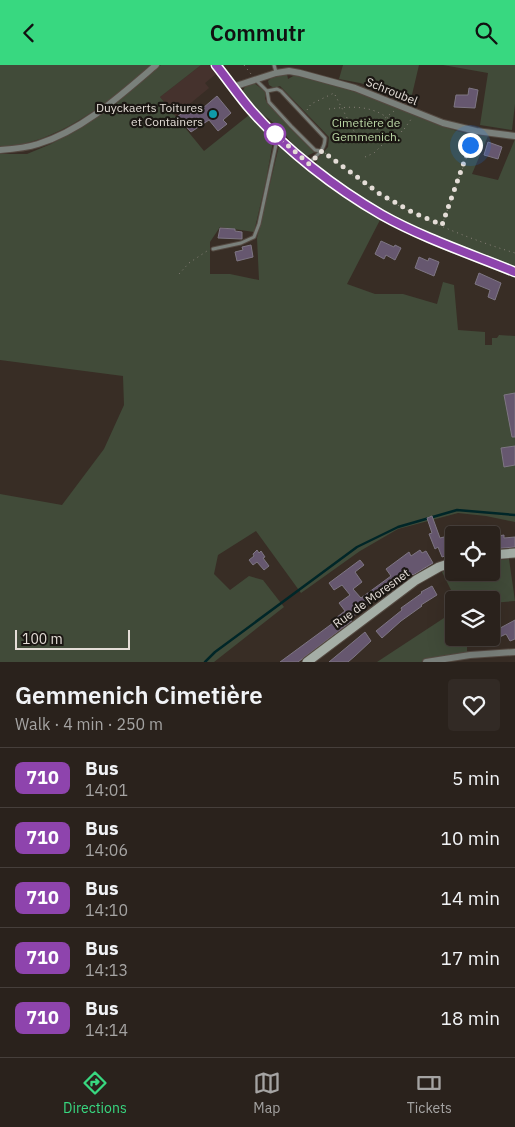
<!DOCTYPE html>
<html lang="en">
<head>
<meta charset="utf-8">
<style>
	body { margin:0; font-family:"IBM Plex Sans",sans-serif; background:#322a25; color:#f1f3f6; height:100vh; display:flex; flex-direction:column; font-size:19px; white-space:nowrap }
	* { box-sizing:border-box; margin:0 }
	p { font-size:16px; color:#a5a4a3 }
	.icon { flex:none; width:28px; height:28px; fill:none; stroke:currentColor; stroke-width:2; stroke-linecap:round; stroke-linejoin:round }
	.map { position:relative; height:597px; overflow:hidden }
	.panel { display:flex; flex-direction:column; background:#2a221c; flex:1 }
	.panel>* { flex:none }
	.badge { padding:0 10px; border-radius:8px; font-size:18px; line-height:32px }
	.buttons { position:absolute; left:445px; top:461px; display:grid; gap:10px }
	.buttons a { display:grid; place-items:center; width:55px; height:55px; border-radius:5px; background:#2a221c; box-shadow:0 5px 20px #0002,0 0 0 1px #463f3b; font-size:25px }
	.scale { position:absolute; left:15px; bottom:12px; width:115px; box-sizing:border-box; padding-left:5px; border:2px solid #e4ddd7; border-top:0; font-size:14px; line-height:18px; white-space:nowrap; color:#e4ddd7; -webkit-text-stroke:4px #1b1713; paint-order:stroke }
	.you { position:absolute; width:25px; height:25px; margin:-12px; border:4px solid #fff; border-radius:50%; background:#1a73e8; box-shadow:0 0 0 8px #1a73e833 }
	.map>.badge { position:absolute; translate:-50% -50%; box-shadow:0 0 0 2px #fff }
	.round { display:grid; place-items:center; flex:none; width:52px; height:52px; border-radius:5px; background:#322a25 }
	.head { display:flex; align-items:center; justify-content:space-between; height:85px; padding:0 15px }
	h1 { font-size:24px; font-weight:600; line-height:38px }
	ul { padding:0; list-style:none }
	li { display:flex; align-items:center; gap:15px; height:60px; padding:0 15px; border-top:1px solid #463f3b }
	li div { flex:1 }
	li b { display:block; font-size:19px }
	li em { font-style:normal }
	li .badge { min-width:55px; font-weight:700; text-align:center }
	header { display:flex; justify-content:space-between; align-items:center; height:65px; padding:0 15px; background:#38d880; color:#111; font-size:22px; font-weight:600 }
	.dock { display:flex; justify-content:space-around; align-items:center; height:70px; border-top:1px solid #463f3b; background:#2a221c; font-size:14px; color:#a5a4a3 }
	.dock a { display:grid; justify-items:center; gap:2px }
	.dock .on { color:#38d880 }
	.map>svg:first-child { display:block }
	.industrial { fill:#45322d }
	.green { fill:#414b39 }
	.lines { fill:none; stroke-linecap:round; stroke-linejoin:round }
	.stream { stroke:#002628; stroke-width:2.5 }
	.building { fill:#66576f; stroke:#7e7683 }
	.lane-casing { stroke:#544941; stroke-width:5 }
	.street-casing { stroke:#544941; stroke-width:8 }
	.secondary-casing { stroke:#544941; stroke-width:11 }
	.path { stroke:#8a817a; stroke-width:1; stroke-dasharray:1 4; stroke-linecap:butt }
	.lane { stroke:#7a807b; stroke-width:3 }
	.street { stroke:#7a807b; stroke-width:6 }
	.secondary { stroke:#a5aea6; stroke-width:9 }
	.line-casing { stroke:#fff; stroke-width:11 }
	.line { stroke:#8e44ad; stroke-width:8 }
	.walk { stroke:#e4ddd7; stroke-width:5; stroke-dasharray:0 9 }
	.culture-dot { fill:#0f9aa8; stroke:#1b1713; stroke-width:2 }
	.stop-dot { fill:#fff; stroke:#8e44ad; stroke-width:2.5 }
	.labels { text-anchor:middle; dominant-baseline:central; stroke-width:4.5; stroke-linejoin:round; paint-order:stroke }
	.street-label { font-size:12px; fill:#e4ddd7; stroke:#1b1713 }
	.poi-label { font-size:12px; fill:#e4ddd7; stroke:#1b1713; text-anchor:end }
	.park-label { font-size:12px; fill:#bbd7a5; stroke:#1b1713 }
</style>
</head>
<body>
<header><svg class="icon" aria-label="back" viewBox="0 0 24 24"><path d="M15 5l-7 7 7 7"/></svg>Commutr<svg class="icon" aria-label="search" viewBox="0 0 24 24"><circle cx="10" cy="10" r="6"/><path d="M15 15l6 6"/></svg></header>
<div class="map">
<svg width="515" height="597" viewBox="0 0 515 597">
	<rect width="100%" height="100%" fill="#382d25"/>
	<polygon class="industrial" points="201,0 209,0 216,9 205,18 209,23 175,51 160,32"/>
	<g class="green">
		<path d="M0,0H151C111,36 56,80 0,82Z"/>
		<polygon points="161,0 201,0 160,32 204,86 249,50 273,76 266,116 254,167 220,162 210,177 210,209 230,209 259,215 257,173 279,81 347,133 380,155 347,219 375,229 403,229 437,239 443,217 454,220 458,265 485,267 485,280 492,280 492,273 497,273 499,270 515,271 515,457 486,451 458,448 398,464 360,486 301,528 256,466 218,490 214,509 230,525 249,511 263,515 284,542 214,597 0,597 0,429 62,440 104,384 124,340 123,311 0,295 0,89 27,89 51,79 92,55"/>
		<polygon points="343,0 419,0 411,34 360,18 339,14"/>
		<polygon points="443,0 515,0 515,39 512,65 480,60 488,8"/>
		<path d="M287,9L288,14L295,10C326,18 357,26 386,38C420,52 451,69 488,71L472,109L498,115L515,74V201L493,194L400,155L358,131L316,100L317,94L328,82L329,72L280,21L274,23L269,20L268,16L272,12Z"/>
		<path d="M254,18L266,27L265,33L267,38L315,87L307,91L296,83L283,67L269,54L257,46L243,29C242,22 248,19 254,18Z"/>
		<polygon points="509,494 515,536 491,538 491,535 454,535 455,533 442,507 454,502 454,508 491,508 491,496"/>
		<polygon points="454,535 454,572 467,573 467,586 469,588 421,597 377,597 444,553 448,542"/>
	</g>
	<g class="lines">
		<polyline class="stream" points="205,597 215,587 357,482 398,462 457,445 515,450"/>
	</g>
	<g class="building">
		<polygon points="469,23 478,25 475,43 454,42 456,30 468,30"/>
		<polygon points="217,31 231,48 223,55 227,59 218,66 209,55 191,67 177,52 190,42 196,49"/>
		<polygon points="488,77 502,82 498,94 484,90"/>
		<polygon points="220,163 235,164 235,166 242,167 242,174 218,173"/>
		<polygon points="381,176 394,182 395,180 401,183 395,195 386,190 384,194 375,189"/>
		<polygon points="251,180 253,192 237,196 235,187 243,185 242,182"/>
		<polygon points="419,192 428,196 429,193 439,197 434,211 415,203"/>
		<polygon points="479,208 501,218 495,235 488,232 490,225 475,219"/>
		<polygon points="515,328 515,372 512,372 504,330"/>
		<polygon points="515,381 515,400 504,402 501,383"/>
		<polygon points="432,451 440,473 448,471 450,480 454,479 454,488 442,492 438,482 435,484 429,469 432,468 427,453"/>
		<polygon points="504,470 504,473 515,472 515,482 491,484 491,472"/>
		<polygon points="257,485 259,488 261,486 265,492 263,493 269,501 264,505 257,497 253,500 249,495 254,491 253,489"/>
		<polygon points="420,485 422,488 426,486 433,498 413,510 412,509 377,533 350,554 352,556 298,597 280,597 333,558 332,556 345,546 339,538 350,530 342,520 334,525 329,518 360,495 364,500 355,507 362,517 353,524 361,533 391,511 386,504 409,487 411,491"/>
		<polygon points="432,521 437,530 421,540 422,541 401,556 382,573 376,566 402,545 401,543 422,528 421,527"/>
		<polygon points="515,555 515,574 510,576 506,569 491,576 491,568"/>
		<polygon points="365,567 371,576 355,591 348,597 329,597"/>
	</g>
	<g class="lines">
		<g class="lane-casing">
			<g id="lane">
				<polyline points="274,0 276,7"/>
				<polyline points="256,15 267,26 269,37 291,61 315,85 321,86"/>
				<path d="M267,26L277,24L281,26L325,73C325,85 317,90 309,98"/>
				<polyline points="213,184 241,178 254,172 259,159 277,75"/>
			</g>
		</g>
		<g class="street-casing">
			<g id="street">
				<polyline points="233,22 276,8 289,6 300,8 355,23 443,58 476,66 515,71"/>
				<path d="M0,85C13,84 26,83 38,79C83,65 121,30 156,0"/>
				<polyline points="426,597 470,590 515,587"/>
			</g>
		</g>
		<g class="secondary-casing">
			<g id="secondary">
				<path d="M216,0C228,15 239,31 251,45C286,85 335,124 382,150C423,173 470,189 515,207"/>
				<polyline points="491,490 515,488"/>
				<polyline points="307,597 416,515 439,502 454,497"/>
			</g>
		</g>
		<g class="path">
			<polyline points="244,0 251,9"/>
			<path d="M329,44C360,40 381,41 402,67L412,53"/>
			<polyline points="307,45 311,39 334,28 355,68 352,70"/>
			<path d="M325,88C343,102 361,118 380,130C422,155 469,174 515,188"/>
			<path d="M365,92L374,88L384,78V72L377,65C380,55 387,52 394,46"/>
			<polyline points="442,160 474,72"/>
			<polyline points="179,209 189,198 207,186"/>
		</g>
		<use href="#lane" class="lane"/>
		<use href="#street" class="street"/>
		<use href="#secondary" class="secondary"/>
	</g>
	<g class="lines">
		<g class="line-casing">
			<path id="line" d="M216,0C228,15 239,31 251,45C286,85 335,123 382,150C423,173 471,189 515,207"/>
		</g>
		<use href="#line" class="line"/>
		<polyline class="walk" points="275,69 309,99 322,86 380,129 412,147 442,160 470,80"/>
	</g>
	<circle class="culture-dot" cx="213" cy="49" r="5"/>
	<circle class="stop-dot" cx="275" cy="69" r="10"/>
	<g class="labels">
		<g class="street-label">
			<text transform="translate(392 26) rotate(22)">Schroubel</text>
			<text transform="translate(371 533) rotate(-36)">Rue de Moresnet</text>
		</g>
		<g class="poi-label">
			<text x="203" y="42">Duyckaerts Toitures<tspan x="203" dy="14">et Containers</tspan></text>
		</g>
		<g class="park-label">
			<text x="366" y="57">Cimetière de<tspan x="366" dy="14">Gemmenich.</tspan></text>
		</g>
	</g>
</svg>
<div class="buttons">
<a><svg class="icon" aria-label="locate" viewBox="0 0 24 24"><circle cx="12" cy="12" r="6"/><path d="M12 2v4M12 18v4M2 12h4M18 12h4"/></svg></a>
<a><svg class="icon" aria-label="layers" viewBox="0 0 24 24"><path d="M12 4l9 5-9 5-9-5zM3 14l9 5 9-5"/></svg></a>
</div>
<div class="scale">100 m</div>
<div class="you" style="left:470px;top:80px"></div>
</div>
<section class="panel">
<div class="head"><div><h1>Gemmenich Cimetière</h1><p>Walk · 4 min · 250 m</p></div><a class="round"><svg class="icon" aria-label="heart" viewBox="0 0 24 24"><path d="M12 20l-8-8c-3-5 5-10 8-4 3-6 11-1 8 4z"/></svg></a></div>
<ul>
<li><span class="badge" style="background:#8e44ad;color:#fff">710</span><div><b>Bus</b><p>14:01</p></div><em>5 min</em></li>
<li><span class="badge" style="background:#8e44ad;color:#fff">710</span><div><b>Bus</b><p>14:06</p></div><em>10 min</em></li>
<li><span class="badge" style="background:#8e44ad;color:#fff">710</span><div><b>Bus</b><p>14:10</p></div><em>14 min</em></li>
<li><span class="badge" style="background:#8e44ad;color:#fff">710</span><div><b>Bus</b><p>14:13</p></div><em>17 min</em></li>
<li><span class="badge" style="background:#8e44ad;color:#fff">710</span><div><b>Bus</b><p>14:14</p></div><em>18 min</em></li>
</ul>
</section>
<nav class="dock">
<a class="on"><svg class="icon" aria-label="directions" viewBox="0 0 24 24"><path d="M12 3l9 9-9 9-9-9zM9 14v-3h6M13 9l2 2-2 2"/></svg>Directions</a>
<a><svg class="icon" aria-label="map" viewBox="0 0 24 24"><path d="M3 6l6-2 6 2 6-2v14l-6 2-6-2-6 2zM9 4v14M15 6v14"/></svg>Map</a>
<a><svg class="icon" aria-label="tickets" viewBox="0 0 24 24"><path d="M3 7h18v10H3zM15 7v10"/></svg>Tickets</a>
</nav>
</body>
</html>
